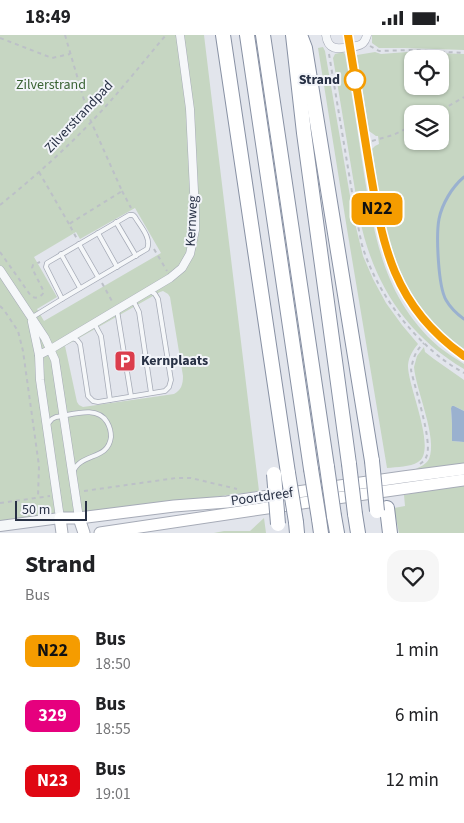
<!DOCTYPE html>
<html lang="en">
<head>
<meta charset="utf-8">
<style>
	body { margin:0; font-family:"Source Sans 3",sans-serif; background:#f6f6f6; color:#202124; height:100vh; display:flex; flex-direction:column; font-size:19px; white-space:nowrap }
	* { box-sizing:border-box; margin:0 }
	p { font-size:16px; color:#757577 }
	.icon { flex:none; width:28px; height:28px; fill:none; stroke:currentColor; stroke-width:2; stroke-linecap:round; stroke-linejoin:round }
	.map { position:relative; height:498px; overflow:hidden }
	.sheet { display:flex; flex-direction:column; background:#fff; flex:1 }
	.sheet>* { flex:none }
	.badge { padding:0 10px; border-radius:8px; font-size:18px; line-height:32px }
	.fabs { position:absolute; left:404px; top:15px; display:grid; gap:10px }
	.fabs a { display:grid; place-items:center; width:45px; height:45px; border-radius:10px; background:#fff; box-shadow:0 1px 4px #0004; font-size:25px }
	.scale { position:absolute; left:15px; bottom:12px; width:72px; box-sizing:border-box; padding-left:5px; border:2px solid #283145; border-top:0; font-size:14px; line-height:18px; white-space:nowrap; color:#283145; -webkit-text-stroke:4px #f2f4f9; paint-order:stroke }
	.map>.badge { position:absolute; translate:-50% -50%; box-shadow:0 0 0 2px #fff }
	.round { display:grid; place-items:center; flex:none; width:52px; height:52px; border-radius:15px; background:#f6f6f6 }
	.summary { display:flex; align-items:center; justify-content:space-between; height:85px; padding:0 25px }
	h1 { font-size:24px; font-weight:700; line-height:38px }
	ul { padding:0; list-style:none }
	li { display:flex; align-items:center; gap:15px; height:65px; padding:0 25px }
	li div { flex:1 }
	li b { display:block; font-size:19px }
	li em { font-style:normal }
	li .badge { min-width:55px; font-weight:700; text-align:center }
	.status { display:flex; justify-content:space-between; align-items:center; height:35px; padding:0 25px; background:#fff; direction:ltr }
	.status svg { height:14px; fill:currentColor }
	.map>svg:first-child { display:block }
	.green { fill:#c6d6c2; fill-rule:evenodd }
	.water { fill:#9ab1cf }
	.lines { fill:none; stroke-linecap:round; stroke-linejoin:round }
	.stream { stroke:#9ab1cf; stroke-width:3 }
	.service-casing { stroke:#a6abb7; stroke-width:5.5 }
	.minor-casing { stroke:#a6abb7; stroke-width:9 }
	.tertiary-casing { stroke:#a6abb7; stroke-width:12 }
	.secondary-casing { stroke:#a6abb7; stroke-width:13 }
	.motorway-casing { stroke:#8891a4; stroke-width:16 }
	.path { stroke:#bcc0c7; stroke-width:2; stroke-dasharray:4 4; stroke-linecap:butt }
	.service { stroke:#f5f7f9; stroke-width:4 }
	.minor { stroke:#f5f7f9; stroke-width:8 }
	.tertiary { stroke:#f5f7f9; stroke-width:10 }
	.secondary { stroke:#fff; stroke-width:11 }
	.motorway { stroke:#fff; stroke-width:14 }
	.motorway-bridge-casing { stroke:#8891a4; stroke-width:16; stroke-linecap:butt }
	.motorway-bridge { stroke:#fff; stroke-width:14 }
	.line-casing { stroke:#fff; stroke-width:11 }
	.line { stroke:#f59c00; stroke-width:8 }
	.stop-dot { fill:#fff; stroke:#f59c00; stroke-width:2.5 }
	.labels { text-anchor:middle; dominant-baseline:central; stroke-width:4; stroke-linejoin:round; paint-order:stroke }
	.stop-label { font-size:14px; font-weight:bold; fill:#283145; stroke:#f2f4f9; text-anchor:end }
	.park-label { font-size:14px; fill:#3a6334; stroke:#f2f4f9 }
	.street-label { font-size:14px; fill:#283145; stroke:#f2f4f9 }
	.poi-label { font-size:14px; font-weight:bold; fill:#283145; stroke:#f2f4f9; text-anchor:start }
</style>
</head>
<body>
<div class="status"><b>18:49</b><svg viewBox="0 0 49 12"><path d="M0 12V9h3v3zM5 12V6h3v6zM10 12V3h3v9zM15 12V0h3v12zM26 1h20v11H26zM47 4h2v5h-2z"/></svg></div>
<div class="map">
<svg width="464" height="498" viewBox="0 0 464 498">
	<rect width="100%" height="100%" fill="#e2e5ec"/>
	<g class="green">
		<path d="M0,0H204L259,456L0,490ZM135,173L161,218L44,286L37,274L57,262L34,222L76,197L80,204ZM163,256L168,259L170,262L183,341C183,350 181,355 174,359L83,372L79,370L77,367L65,311L160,257Z"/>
		<polygon points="372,0 464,0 464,15 405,13 379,13 372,8"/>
		<path d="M323,12L325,16L354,184L363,221L373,244L386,268L402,290L418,309C413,315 409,321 408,330C407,350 438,416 418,427C410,432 397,432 387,433L347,194L318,13Z"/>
		<path d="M343,17L345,19C352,59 358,99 364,139C375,205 385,265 439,312C447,318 456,324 464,329V334C407,300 374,250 360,185L333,23L335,19Z"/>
		<path d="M375,17L381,19L407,17L464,19V314C392,262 385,196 372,114L375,111L379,109L378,101H376L369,96L357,20ZM412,24H440V51H412ZM412,79H440V106H412Z"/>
		<path d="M424,312L425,317L434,324L464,345V376L454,371L451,373L452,389V406L464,407V429L414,435C419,432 426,430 429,424C438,403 416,356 414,332L417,321Z"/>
		<polygon points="464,451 464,498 399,498 394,473 405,471 404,460 446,452"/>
		<polygon points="264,483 266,498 214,498 224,496 250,496"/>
	</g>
	<polygon class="water" points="452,371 454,371 464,376 464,407 452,406 452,389 451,373"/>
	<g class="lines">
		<path class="stream" d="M464,142C452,152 442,169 439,184C436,200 438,251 446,265C450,272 457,279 464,284"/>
		<g class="service-casing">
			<g id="service">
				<path d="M348,0C355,42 361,83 368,125C373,157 378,196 389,226C404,265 430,297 464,321"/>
				<path d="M129,180H133L135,182C140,191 152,203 147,214L62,264L46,232L47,228Z"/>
				<polyline points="116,187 136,221"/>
				<polyline points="98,198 117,232"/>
				<polyline points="79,209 98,242"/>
				<polyline points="61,219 80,253"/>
				<polyline points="133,265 139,277 151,358"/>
				<polyline points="117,275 131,361"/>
				<polyline points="31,283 62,264"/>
				<polyline points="94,288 101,301 110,365"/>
				<polyline points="72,303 77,305 80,309 88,361 93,366 98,367 165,356 169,352 171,345 158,264 155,259 150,256"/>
				<path d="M47,390L52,384L56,382C72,380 97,370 107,387C110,392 111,396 111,402C108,426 81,417 73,437"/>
			</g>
		</g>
		<g class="minor-casing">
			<g id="minor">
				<path d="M326,0C328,16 338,14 351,12C356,11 360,11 363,8C366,5 366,3 367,0"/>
				<polyline points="0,235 45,303 55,325 79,483"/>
				<polyline points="32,287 39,320 40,345 60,483"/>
				<polyline points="39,320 51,314 170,243 182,233 190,219 195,195 195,177 190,74 180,0"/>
			</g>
		</g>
		<g class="tertiary-casing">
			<polyline id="tertiary" points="0,491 60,483"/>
		</g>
		<g class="secondary-casing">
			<g id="secondary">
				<polyline points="79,483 84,498"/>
				<polyline points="62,498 60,483 79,483 174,471 227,467 403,442 464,434"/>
				<polyline points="100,498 267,473 464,445"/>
			</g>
		</g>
		<g class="motorway-casing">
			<g id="motorway">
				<polyline points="223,0 288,438"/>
				<polyline points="247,0 311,434"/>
				<polyline points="263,0 327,432"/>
				<polyline points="293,0 304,98 349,429"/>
				<polyline points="300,0 305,13 372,426"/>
				<polyline points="387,473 390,498"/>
				<polyline points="355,479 358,498"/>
				<polyline points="334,481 337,498"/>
				<polyline points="319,484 321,498"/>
				<polyline points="296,487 297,498"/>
			</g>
		</g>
		<g class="path">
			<polyline points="65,0 89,82 122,156 119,158 69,189 77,204"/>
			<polyline points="0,3 52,23 70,19"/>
			<polyline points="370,11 379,16 410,15 464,18"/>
			<path d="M329,19L357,187C359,194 360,202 362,210C377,260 418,313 464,338"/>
			<polyline points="435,79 464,62"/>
			<polyline points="372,106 393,100 412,91"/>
			<polyline points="39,137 69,189"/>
			<polyline points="122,156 130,171 131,173"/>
			<path d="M0,170C33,143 64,116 93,85C119,58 142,28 166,0"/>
			<polyline points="154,214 167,236"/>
			<path d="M0,217L31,261C36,265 42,261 44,257L32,233L33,230L40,227"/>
			<polyline points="102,248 113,268"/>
			<polyline points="0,271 4,275 18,296 23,316 39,431 38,462"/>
			<path d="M420,429C423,427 426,424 427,420C432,405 415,353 411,335C413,324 415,316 424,308"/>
			<polyline points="84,456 176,443 191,443 237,454"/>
			<polyline points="0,468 50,461"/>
		</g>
		<use href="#service" class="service"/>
		<use href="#minor" class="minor"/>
		<use href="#tertiary" class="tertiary"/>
		<use href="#secondary" class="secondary"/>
		<use href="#motorway" class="motorway"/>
		<g class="motorway-bridge-casing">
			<g id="motorway-bridge">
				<polyline points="372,426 377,476"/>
				<polyline points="349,429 355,479"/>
				<polyline points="327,432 334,481"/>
				<polyline points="311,434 319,484"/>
				<polyline points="288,438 296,487"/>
				<polyline points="274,439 278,489"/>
			</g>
		</g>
		<use href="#motorway-bridge" class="motorway-bridge"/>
	</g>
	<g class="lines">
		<g class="line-casing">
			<path id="line" d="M348,0C355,41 361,82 368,123C382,206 390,269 464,321"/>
		</g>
		<use href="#line" class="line"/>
	</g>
	<defs>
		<g id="parking-square" transform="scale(1.125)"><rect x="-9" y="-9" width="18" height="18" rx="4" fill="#db3d4c" stroke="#f2f4f9"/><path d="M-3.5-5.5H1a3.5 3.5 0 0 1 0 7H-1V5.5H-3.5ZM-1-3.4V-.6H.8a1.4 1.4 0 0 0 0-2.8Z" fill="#fff"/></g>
	</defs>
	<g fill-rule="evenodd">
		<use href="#parking-square" x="125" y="326"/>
	</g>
	<circle class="stop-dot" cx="355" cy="45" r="10"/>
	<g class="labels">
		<g class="stop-label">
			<text x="340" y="45">Strand</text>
		</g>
		<g class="park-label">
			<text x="51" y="50">Zilverstrand</text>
		</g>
		<g class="street-label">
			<text transform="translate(79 82) rotate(-47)">Zilverstrandpad</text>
			<text transform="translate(192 186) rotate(-87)">Kernweg</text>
			<text transform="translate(262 462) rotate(-8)">Poortdreef</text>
		</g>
		<g class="poi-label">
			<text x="141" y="326">Kernplaats</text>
		</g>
	</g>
</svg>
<div class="fabs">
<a><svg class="icon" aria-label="locate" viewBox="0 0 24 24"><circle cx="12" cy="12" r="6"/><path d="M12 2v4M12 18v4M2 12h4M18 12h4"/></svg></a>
<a><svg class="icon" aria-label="layers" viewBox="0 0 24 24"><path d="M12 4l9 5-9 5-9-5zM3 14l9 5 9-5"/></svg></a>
</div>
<div class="scale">50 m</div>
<b class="badge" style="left:377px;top:174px;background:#f59c00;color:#111">N22</b>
</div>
<section class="sheet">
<div class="summary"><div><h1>Strand</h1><p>Bus</p></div><a class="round"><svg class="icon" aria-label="heart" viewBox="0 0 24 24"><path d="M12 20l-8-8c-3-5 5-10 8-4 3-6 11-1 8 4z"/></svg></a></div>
<ul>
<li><span class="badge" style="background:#f59c00;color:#111">N22</span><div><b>Bus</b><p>18:50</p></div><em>1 min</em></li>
<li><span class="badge" style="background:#e6007e;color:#fff">329</span><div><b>Bus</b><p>18:55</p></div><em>6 min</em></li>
<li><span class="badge" style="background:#e00713;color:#fff">N23</span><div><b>Bus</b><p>19:01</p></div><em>12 min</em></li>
</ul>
</section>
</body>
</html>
